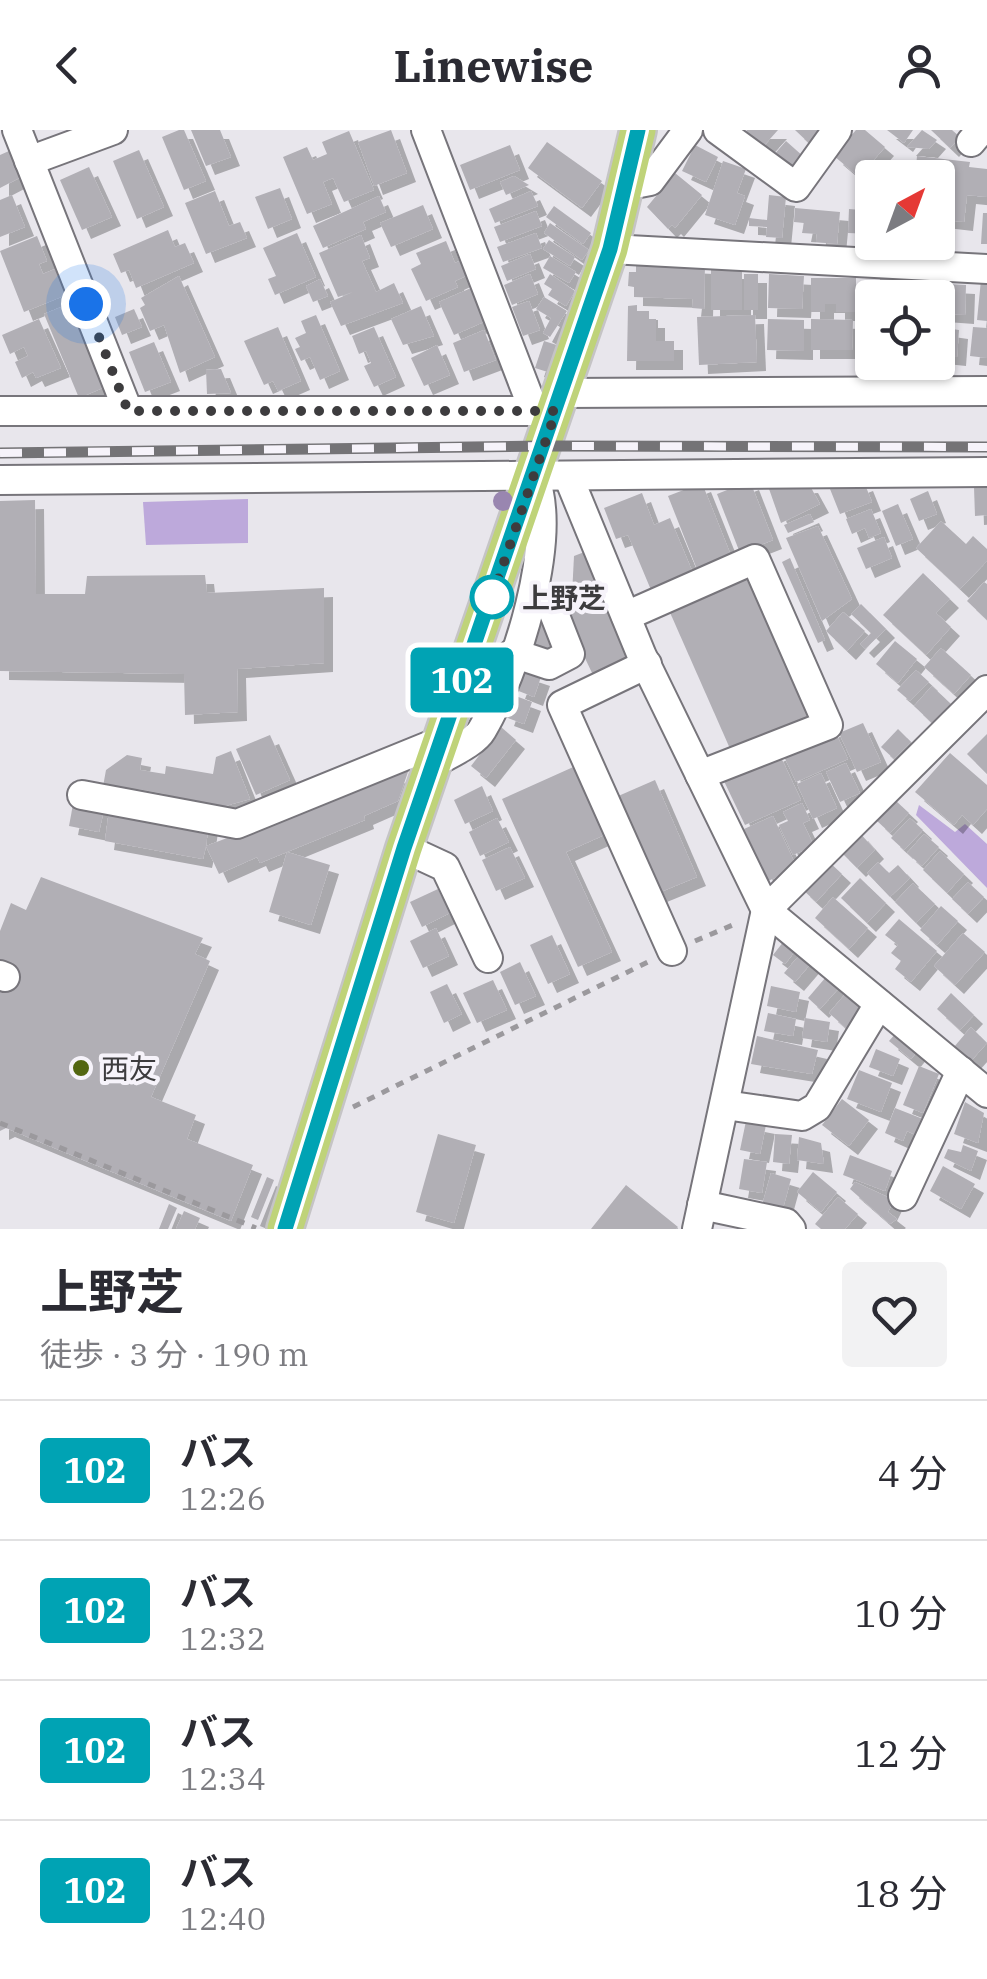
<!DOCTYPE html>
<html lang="ja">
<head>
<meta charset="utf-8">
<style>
	body { margin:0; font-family:"IBM Plex Serif","Noto Sans JP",serif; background:#f2f2f3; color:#2b2b33; height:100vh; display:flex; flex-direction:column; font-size:38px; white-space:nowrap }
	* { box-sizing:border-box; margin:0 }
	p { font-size:32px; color:#7c7c81 }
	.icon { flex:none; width:55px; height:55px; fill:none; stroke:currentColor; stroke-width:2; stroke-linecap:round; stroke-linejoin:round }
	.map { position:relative; height:1099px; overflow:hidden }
	.details { display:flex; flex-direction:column; background:#fff; flex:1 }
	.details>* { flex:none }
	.badge { padding:0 20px; border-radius:8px; font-size:35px; line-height:65px }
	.needle { width:65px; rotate:41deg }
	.buttons { position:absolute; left:855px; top:30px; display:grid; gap:20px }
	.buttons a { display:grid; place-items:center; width:100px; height:100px; border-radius:10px; background:#fff; box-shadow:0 2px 8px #0004; font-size:50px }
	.you { position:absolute; width:50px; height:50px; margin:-25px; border:8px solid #fff; border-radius:50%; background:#1a73e8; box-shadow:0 0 0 15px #1a73e833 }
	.map>.badge { position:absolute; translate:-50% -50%; box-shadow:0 0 0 5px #fff }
	.round { display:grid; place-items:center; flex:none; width:105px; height:105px; border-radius:10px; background:#f2f2f3 }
	.overview { display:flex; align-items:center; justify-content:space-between; height:170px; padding:0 40px }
	h1 { font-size:48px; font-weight:700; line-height:75px }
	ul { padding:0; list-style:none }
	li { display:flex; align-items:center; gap:30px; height:140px; padding:0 40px; border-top:2px solid #e1e1e2 }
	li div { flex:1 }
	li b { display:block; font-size:38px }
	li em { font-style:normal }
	li .badge { min-width:110px; font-weight:700; text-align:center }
	header { display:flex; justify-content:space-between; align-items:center; height:130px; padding:0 40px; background:#fff; font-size:45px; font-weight:700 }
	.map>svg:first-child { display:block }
	.green { fill:#bda9db }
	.building { fill:#b1afb5; filter:url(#shadow) }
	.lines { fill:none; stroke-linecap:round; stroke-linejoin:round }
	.minor-casing { stroke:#77757b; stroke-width:32 }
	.major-casing { stroke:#c5c4c5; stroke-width:40 }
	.path { stroke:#9b999d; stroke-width:5; stroke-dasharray:8 8; stroke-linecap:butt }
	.minor { stroke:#fff; stroke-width:28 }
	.major { stroke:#bfd379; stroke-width:35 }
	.rail-casing { stroke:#747376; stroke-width:11 }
	.rail { stroke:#f6f3fa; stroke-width:8; stroke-dasharray:22; stroke-linecap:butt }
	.tree { fill:#9986b0 }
	.line-casing { stroke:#fff; stroke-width:22 }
	.line { stroke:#00a3b4; stroke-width:15 }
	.walk { stroke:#3d3c3e; stroke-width:10; stroke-dasharray:0 18 }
	.stop-dot { fill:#fff; stroke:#00a3b4; stroke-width:5 }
	.poi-dot { fill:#536611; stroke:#f6f3fa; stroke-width:4 }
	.labels { text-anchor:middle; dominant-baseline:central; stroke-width:8; stroke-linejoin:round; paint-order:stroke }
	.stop-label { font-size:28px; font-weight:bold; fill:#3d3c3e; stroke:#f6f3fa; text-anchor:start }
	.poi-label { font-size:28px; fill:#3d3c3e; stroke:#f6f3fa; text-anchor:start }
</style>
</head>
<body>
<header><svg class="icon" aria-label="back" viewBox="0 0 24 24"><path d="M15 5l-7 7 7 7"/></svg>Linewise<svg class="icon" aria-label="person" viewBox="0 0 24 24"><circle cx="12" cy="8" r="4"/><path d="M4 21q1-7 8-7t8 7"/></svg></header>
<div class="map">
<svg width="987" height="1099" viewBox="0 0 987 1099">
	<defs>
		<filter id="shadow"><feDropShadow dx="9" dy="9" stdDeviation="0" flood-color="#0004"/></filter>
	</defs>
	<rect width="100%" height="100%" fill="#e8e6ec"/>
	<g class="green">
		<polygon points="248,369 248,413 146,415 143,372"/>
		<polygon points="919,675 955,702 965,694 987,714 987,758 916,685"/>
	</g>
	<g class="building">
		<polygon points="179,0 184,0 206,51 184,60 162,7"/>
		<polygon points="191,0 220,0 231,27 206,36"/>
		<polygon points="391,0 407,43 374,56 358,12"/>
		<polygon points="747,0 778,0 761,19 744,4"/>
		<polygon points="795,0 828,0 813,17"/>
		<polygon points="856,0 865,0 885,17 859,47 834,26"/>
		<polygon points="887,0 913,0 904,13"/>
		<polygon points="922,0 937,10 929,19 907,17"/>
		<polygon points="931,0 952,0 960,7 950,18"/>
		<polygon points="349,1 374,60 344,72 333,48 323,52 332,74 307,84 283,27 307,17 313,30 327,24 322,12"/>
		<polygon points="786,11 804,27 790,43 772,27"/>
		<polygon points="547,12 602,51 582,78 528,38"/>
		<polygon points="510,15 520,40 470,60 460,35"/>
		<polygon points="695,15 718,27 706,52 682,41"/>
		<polygon points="139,20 164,77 137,89 113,31"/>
		<polygon points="9,21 21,47 0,58 0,25"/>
		<polygon points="917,26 970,32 969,37 987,39 987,67 967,65 964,92 938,89 938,48 915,48"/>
		<polygon points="723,31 746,39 737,63 745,66 735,95 705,85"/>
		<polygon points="89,37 112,87 82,100 60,50"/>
		<polygon points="675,43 702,65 675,98 672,95 668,99 647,77"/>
		<polygon points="514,46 529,55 506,65 500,52"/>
		<polygon points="280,58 292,89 268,99 255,67"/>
		<polygon points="215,61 229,96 240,92 247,108 206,124 185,73"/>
		<polygon points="531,61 538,76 495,93 489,79"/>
		<polygon points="12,65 25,97 0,107 0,70"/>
		<polygon points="769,65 786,67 782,108 766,107 767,97 749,96 749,88 767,90"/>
		<polygon points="379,66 386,82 363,92 366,99 323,118 313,96"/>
		<polygon points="423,75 433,99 391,117 380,93"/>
		<polygon points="554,76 591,103 583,114 546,87"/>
		<polygon points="795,78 840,82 837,114 816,112 817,104 802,103 804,93 794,92"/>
		<polygon points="849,79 872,81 872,104 848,103"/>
		<polygon points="536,81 542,96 500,112 494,97"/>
		<polygon points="983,83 987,83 987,114 981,114"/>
		<polygon points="550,93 589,120 582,130 544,103"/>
		<polygon points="168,100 175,117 185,113 194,133 136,158 129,140 121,143 113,124"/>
		<polygon points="297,103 316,147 275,165 268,149 276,146 263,118"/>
		<polygon points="536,103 542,118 503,132 497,117"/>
		<polygon points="361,105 370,128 362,131 376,162 394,153 403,173 341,196 330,172 353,162 338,167 319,123"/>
		<polygon points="37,106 47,131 39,134 43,144 55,139 66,165 24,182 0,121"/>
		<polygon points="549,110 575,127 570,136 543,119"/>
		<polygon points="446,111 455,133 462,130 468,145 455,151 458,157 426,171 411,139 421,134 416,123"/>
		<polygon points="902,112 924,112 924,121 902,120"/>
		<polygon points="530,124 536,139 507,151 501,136"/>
		<polygon points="550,126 576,142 569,153 543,138"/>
		<polygon points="636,132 705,135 704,179 692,178 693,169 634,167 634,157 628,156 629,142 636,142"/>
		<rect x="711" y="140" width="31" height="40"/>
		<polygon points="530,144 538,164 512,175 504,155"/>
		<polygon points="550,144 575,161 566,176 548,165 552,159 544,154"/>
		<rect x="744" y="144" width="14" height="36"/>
		<polygon points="769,144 804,146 802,179 768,178"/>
		<polygon points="179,146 215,227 180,243 164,195 150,201 140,178 145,175 141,168"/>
		<polygon points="811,148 856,148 856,182 836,182 836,174 825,174 825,182 811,182"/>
		<polygon points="905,148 905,162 914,162 914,168 877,168 880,149"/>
		<polygon points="320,149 328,166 313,172 306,156"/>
		<polygon points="981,150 987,150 987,191 977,190"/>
		<polygon points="929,153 966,155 965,185 938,183 938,168 928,168"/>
		<polygon points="471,158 486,191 454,205 439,172"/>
		<polygon points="544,167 567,181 550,207 543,203 551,188 536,179"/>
		<polygon points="76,171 105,257 79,268 44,184"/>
		<polygon points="529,171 540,200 523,206 512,177"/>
		<polygon points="637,175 637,181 649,181 649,189 656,189 656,211 674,211 674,231 627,231 628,176"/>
		<polygon points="421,176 434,206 403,215 391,189"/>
		<polygon points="134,179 142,197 122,205 115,187"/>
		<polygon points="316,185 340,241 320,250 310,227 301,231 295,219 300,217 295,208 306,203 301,191"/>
		<polygon points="755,185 757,232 699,235 697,187"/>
		<polygon points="39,189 61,238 36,248 33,242 22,248 15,232 28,226 24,217 10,224 2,205"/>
		<polygon points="768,189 804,190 804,221 767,220"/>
		<polygon points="811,189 853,190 852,220 811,220"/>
		<polygon points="864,192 872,192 872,222 866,222"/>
		<polygon points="278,197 301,251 278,261 273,251 264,255 244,211"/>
		<polygon points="374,197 396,247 374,257 364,236 371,233 366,221 359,224 352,206"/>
		<polygon points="938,197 959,200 957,227 938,225"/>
		<polygon points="973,197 987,198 987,228 970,226"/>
		<polygon points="484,200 496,230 464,242 453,213"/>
		<polygon points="544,211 563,217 554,244 535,238"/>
		<polygon points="154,212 171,252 145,262 129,222"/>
		<polygon points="437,215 450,245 424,256 411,228"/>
		<polygon points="221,239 231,263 207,264 206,240"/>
		<polygon points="750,351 773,410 740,423 717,364"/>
		<polygon points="848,351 851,357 864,352 872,372 840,384 830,359"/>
		<polygon points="702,353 734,433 700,447 668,366"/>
		<polygon points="809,354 820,374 781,393 768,356"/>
		<polygon points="974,357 987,357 987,385 975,386"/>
		<polygon points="928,361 937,384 919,391 910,369"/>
		<polygon points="642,363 654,395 670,388 693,443 651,460 628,405 616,409 604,378"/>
		<polygon points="35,370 36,464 85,464 87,446 205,445 207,463 324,458 324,533 237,539 238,582 185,585 184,544 0,541 0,371"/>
		<polygon points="898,374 913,409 896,416 882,381"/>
		<polygon points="871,379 881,403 869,408 865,398 852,404 846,389"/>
		<polygon points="810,384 814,392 788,403 784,395"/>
		<polygon points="941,391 966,414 973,406 987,419 987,431 960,459 916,418"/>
		<polygon points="818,396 852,469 822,491 786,408"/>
		<polygon points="884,407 892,428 866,439 857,418"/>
		<polygon points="587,421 601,452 572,465 574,426"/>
		<polygon points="790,428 825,510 818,513 782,432"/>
		<polygon points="755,440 822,591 735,630 668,478"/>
		<polygon points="923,443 950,469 936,483 951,497 926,525 883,485"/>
		<polygon points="984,452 987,454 987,490 967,471"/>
		<polygon points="605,464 634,526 593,545 564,484"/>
		<polygon points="861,474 886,499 865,519 860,514 871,503 851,484"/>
		<polygon points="541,479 556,510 552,521 530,513"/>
		<polygon points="843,482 865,501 847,521 826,501"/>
		<polygon points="895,511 917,529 898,553 876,534"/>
		<polygon points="941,518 971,545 954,564 924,537"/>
		<polygon points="916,540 929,552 910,571 897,560"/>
		<polygon points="523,541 541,547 534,567 516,560"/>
		<polygon points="932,556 951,574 933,594 914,576"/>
		<polygon points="513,565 532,572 524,594 505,587"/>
		<polygon points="863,593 881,632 857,642 839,603"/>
		<polygon points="501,597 516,610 486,648 471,636"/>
		<polygon points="833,597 848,629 796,652 781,620"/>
		<polygon points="898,599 911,612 894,629 881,617"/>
		<polygon points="987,604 987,644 967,624"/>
		<polygon points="270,605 290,650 256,665 236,619"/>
		<polygon points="231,621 250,669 207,681 164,673 165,664 138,659 137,669 102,662 106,640 127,625 142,628 140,640 165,644 166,636 213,644 216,627"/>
		<polygon points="778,621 801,670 745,695 722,647"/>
		<polygon points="950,623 987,655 987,679 973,695 962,685 954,695 915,662"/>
		<polygon points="846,633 860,663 840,672 826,642"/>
		<polygon points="580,634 611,702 566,722 612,822 578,837 502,669"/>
		<polygon points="409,639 398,671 364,686 365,690 260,733 257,727 219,744 206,716 203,729 105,711 109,680 209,693 206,716"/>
		<polygon points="821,643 837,678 813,689 797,654"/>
		<polygon points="655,650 697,747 658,763 616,667"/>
		<polygon points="482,656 493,681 465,694 454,670"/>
		<polygon points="74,669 105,675 99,702 69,696"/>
		<polygon points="895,670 909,683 890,703 876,690"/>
		<polygon points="802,673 810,690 803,693 814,716 793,725 779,695 788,691 783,682"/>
		<polygon points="773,686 797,738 768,751 744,699"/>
		<polygon points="497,688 509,712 480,726 469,702"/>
		<polygon points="910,688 923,700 904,720 891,708"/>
		<polygon points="859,702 875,720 857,738 840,721"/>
		<polygon points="924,704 939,717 922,736 907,723"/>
		<polygon points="510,717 525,748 496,761 482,730"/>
		<polygon points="940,721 964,744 947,763 923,740"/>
		<polygon points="287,722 330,735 311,795 269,782"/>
		<polygon points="827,730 842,744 816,772 801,758"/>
		<polygon points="878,732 889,743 898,735 910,748 890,767 867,743"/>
		<polygon points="41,747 203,808 195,824 210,831 151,967 196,985 187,1009 253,1035 231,1091 6,998 0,1001 0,801 11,773 26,780"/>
		<polygon points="860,748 886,773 867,793 841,768"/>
		<polygon points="968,752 984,767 968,784 952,769"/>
		<polygon points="913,753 935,774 916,793 895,772"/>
		<polygon points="438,759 450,783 422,797 410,772"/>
		<polygon points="833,767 868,798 849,819 815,788"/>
		<polygon points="941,776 958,791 937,815 920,800"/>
		<polygon points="899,789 937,821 911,852 895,839 901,831 891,823 898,815 885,805"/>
		<polygon points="436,798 449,826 423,838 410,811"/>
		<polygon points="963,803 985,822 955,855 934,836"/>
		<polygon points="552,805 570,844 548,854 530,815"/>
		<polygon points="784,811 796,820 785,834 773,825"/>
		<polygon points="803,821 813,831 795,852 784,843"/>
		<polygon points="520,832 536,866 515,875 500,842"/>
		<polygon points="826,847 838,859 820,879 808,868"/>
		<polygon points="493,850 507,880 477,893 463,863"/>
		<polygon points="447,854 462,884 444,893 430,862"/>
		<polygon points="771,856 800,862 796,882 767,876"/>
		<polygon points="847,862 865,877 847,899 829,883"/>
		<polygon points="951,863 974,885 960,900 937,879"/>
		<polygon points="768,883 796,889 793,906 764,901"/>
		<polygon points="805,888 830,892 827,912 802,908"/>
		<polygon points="971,897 987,913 970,932 954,917"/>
		<polygon points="897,902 918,920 911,929 889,911"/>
		<polygon points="757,906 818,920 812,944 751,934"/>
		<polygon points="876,919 900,929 893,946 869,937"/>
		<polygon points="919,936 939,944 923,983 903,975"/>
		<polygon points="859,940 892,953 881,982 847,969"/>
		<polygon points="842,969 869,990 849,1016 822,995"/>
		<polygon points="965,972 984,983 978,1013 954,1004"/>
		<polygon points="895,978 923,989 916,1005 907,1001 903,1011 885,1003"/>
		<polygon points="746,991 766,995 760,1024 740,1020"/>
		<polygon points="438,1004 476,1015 454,1093 416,1082"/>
		<polygon points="775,1004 792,1005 789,1034 773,1032"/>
		<polygon points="799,1007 821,1013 824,1034 797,1030"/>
		<polygon points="963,1015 978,1021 971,1041 944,1028 948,1019 961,1022"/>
		<polygon points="850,1025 892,1041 885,1061 843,1045"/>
		<polygon points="744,1029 767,1032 762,1063 739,1059"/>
		<polygon points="943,1036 975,1054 961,1079 930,1061"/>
		<polygon points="813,1042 837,1062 821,1082 797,1062"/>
		<polygon points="771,1043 791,1049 783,1078 763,1072"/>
		<polygon points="267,1047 274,1050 258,1090 251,1087"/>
		<polygon points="855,1052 894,1070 888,1082 897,1089 890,1094 850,1059"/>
		<polygon points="626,1055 678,1097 676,1099 591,1099"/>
		<polygon points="838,1067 858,1084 845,1099 821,1099 815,1094"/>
		<polygon points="169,1074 177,1078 168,1099 159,1099"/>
		<polygon points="184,1081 200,1088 195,1099 176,1099"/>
	</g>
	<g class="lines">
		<g class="minor-casing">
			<g id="minor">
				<polyline points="17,0 128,281"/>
				<polyline points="426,0 534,281"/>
				<polyline points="718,0 796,57 837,0"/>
				<polyline points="971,12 981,0"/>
				<polyline points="29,31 113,0"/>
				<polyline points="624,56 650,51 688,0"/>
				<polyline points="610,119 987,139"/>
				<polyline points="562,263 987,261"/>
				<polyline points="0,281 556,281"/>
				<polyline points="568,346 642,526 766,780 987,963"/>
				<polyline points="0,350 987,342"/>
				<polyline points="626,486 755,429 828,595 700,645"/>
				<polyline points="513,523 549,535 570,524 550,473 534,470"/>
				<polyline points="647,534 562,575 672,821"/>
				<path d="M431,635C446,625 474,614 482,600C516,543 559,408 534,346"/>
				<polyline points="82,665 237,694 441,611"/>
				<polyline points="404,718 445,737 488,828"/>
				<polyline points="0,845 5,847"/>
				<polyline points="725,975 802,986 817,977 879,874"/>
				<polyline points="903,1066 961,941"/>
				<polyline points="702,1075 786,1093 791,1099"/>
				<polyline points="697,1099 766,780 987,560"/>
			</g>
		</g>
		<g class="major-casing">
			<polyline id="major" points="285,1099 404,718 610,119 638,0"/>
		</g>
		<g class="path">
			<polyline points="695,811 735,794"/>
			<polyline points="353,977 648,832"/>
			<polyline points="0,993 256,1098"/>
		</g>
		<use href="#minor" class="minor"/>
		<use href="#major" class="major"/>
		<g class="rail-casing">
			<polyline id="rail" points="0,323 544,316 987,317"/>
		</g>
		<use href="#rail" class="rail"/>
	</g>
	<circle class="tree" cx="503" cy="371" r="10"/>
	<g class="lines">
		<g class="line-casing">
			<polyline id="line" points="285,1099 404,718 610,119 638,0"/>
		</g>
		<use href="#line" class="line"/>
		<polyline class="walk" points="86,174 128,281 556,281 492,467"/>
	</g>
	<circle class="stop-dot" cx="492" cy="467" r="20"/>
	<circle class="poi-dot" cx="81" cy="938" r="10"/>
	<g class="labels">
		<g class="stop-label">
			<text x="522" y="467">上野芝</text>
		</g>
		<g class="poi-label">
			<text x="101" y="938">西友</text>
		</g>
	</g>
</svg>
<div class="buttons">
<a><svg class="needle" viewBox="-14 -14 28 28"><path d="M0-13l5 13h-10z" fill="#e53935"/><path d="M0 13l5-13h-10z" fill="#7c7c81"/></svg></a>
<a><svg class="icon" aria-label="locate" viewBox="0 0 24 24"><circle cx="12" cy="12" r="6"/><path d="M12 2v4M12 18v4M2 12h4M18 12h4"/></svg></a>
</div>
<div class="you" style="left:86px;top:174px"></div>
<b class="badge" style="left:462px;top:550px;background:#00a3b4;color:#fff">102</b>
</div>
<section class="details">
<div class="overview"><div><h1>上野芝</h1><p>徒歩 · 3 分 · 190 m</p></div><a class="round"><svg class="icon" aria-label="heart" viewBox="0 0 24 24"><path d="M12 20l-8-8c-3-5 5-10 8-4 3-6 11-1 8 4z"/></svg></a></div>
<ul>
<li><span class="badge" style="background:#00a3b4;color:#fff">102</span><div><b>バス</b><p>12:26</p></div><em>4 分</em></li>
<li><span class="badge" style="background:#00a3b4;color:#fff">102</span><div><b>バス</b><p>12:32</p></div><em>10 分</em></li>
<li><span class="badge" style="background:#00a3b4;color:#fff">102</span><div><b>バス</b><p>12:34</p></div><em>12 分</em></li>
<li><span class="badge" style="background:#00a3b4;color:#fff">102</span><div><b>バス</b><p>12:40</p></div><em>18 分</em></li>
</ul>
</section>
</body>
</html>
